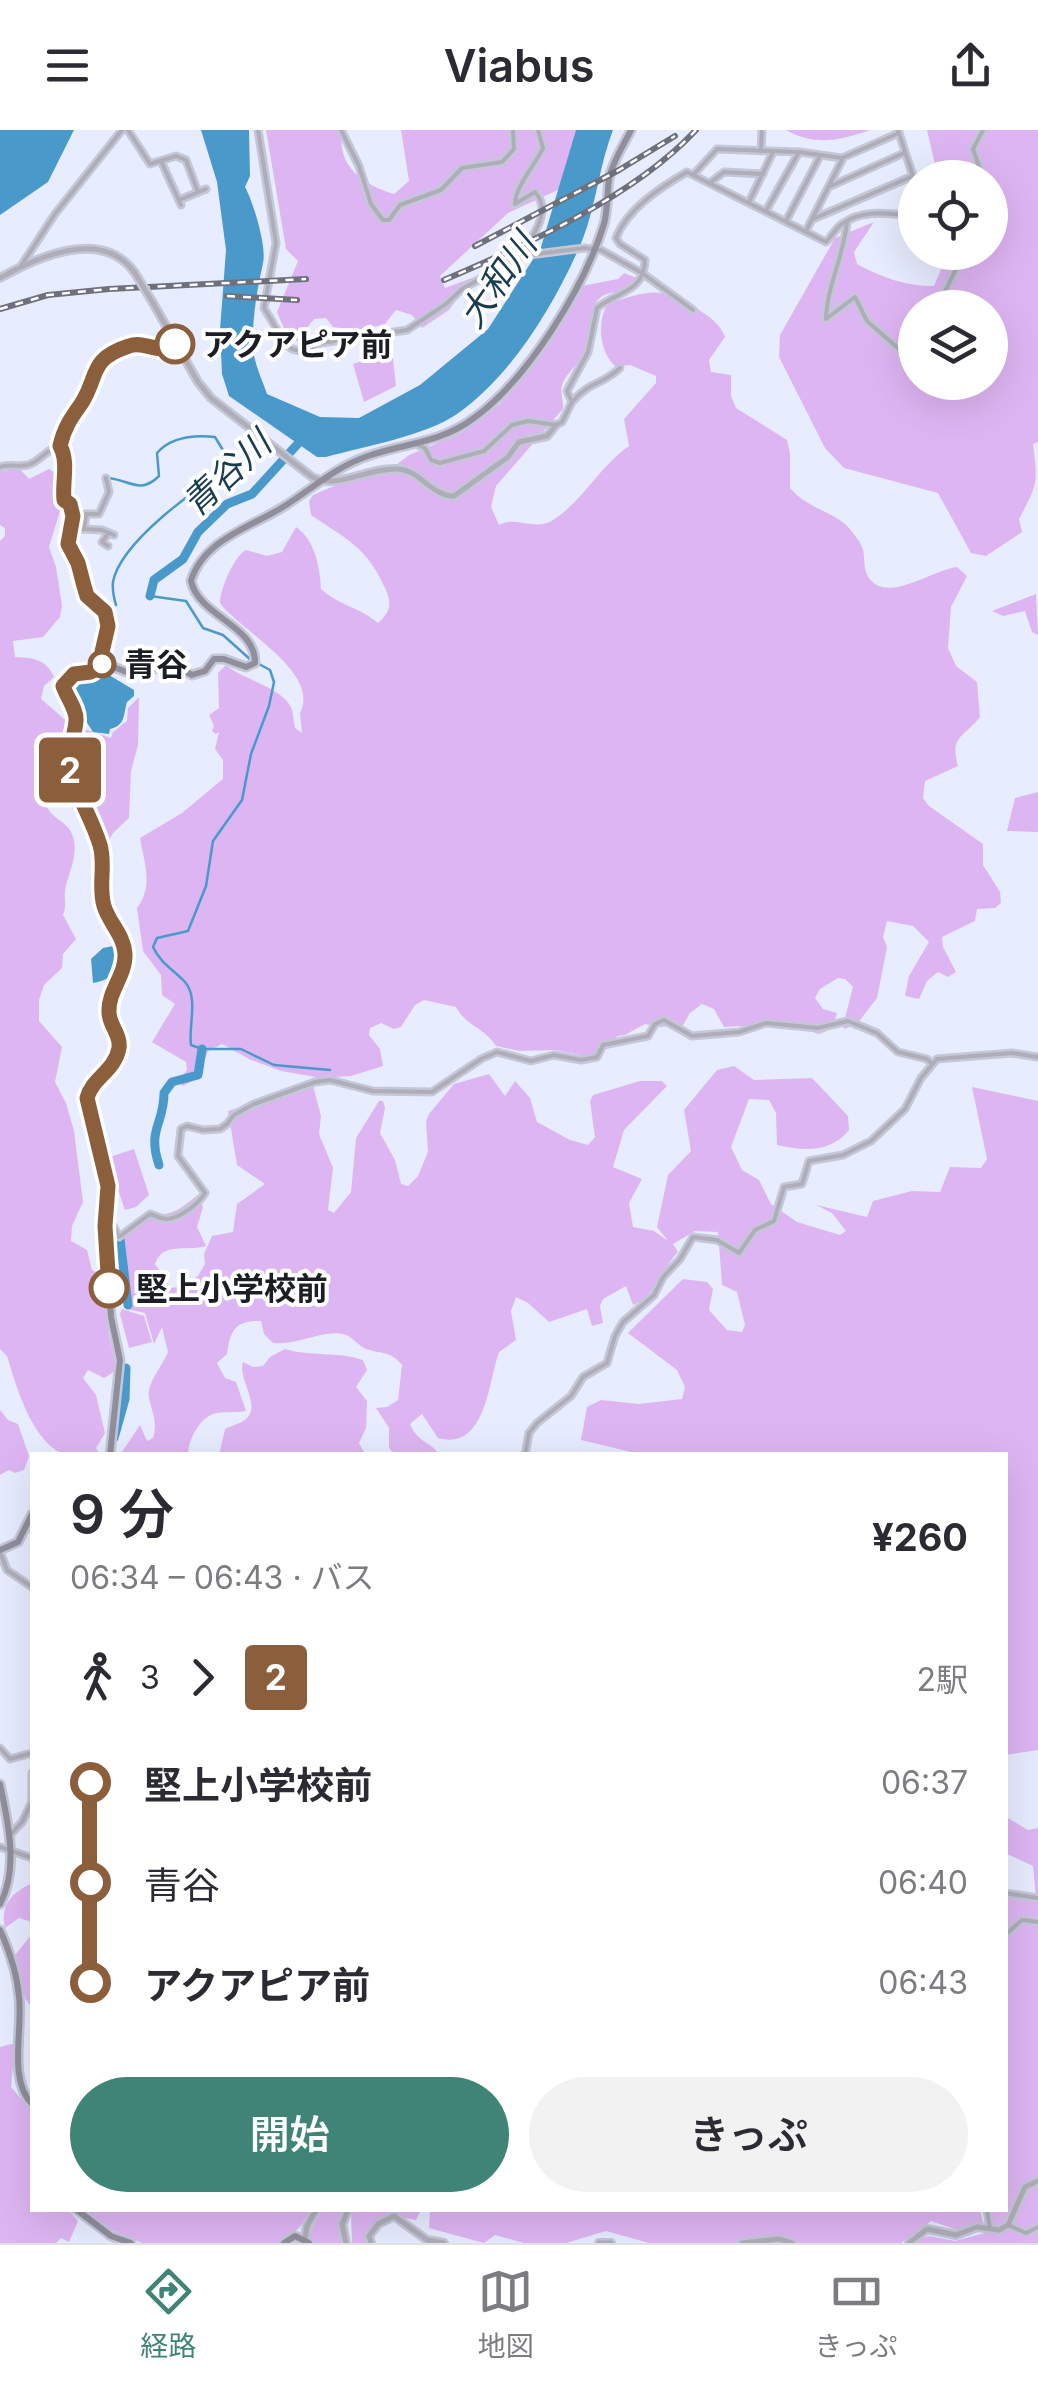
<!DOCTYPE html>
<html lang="ja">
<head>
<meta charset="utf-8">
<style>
	body { margin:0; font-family:Inter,"Noto Sans JP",sans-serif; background:#f2f2f3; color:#2b2b33; height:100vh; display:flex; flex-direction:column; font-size:38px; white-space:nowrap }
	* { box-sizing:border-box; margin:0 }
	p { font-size:32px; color:#7c7c81 }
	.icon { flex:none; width:55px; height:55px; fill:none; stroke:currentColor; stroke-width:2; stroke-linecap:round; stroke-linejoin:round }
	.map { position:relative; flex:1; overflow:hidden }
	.panel { position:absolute; left:30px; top:1322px; width:978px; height:760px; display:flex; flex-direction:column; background:#fff; border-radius:0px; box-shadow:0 10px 40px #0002 }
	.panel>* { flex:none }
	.badge { padding:0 20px; border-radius:8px; font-size:35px; line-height:65px }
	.tools { position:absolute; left:898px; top:30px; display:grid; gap:20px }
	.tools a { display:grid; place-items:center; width:110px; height:110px; border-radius:50%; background:#fff; box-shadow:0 10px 40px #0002; font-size:50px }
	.map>.badge { position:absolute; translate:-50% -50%; box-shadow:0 0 0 5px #fff }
	.legs { display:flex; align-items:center; gap:15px; height:110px; padding:0 40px; font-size:32px }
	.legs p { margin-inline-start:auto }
	.head { display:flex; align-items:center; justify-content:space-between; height:170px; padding:0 40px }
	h1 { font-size:55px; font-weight:600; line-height:75px }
	.primary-button { display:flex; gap:20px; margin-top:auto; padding:20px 40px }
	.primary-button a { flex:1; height:115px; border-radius:60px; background:#408477; color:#fff; font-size:40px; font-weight:600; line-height:115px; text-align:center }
	.primary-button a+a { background:#f2f2f3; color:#2b2b33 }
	ul { padding:0 40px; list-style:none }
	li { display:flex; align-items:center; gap:35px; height:100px; font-size:38px }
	li i { display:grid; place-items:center; width:15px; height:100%; margin:0 12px; background:currentColor }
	li i::after { content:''; width:25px; height:25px; margin:-12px; border:8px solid; border-radius:50%; background:#fff }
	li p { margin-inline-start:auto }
	li:first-child i { background:linear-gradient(#0000 50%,currentColor 0) }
	li:last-child i { background:linear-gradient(currentColor 50%,#0000 0) }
	header { display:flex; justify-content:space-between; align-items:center; height:130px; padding:0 40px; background:#fff; font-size:45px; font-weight:600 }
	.tabs { display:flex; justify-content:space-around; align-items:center; height:140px; border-top:2px solid #e1e1e2; background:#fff; font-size:28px; color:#7c7c81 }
	.tabs a { display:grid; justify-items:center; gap:5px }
	.tabs .selected { color:#408477 }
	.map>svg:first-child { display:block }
	.green { fill:#deb5f3; fill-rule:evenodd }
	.water { fill:#499aca }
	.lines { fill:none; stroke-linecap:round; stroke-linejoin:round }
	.stream { stroke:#499aca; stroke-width:2.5 }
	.river { stroke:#499aca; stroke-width:9 }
	.minor-casing { stroke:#c3c7d8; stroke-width:9 }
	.tertiary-casing { stroke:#c3c7d8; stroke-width:10 }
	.secondary-casing { stroke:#c3c7d8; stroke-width:11 }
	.minor { stroke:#afadb7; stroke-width:4 }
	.tertiary { stroke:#afadb7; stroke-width:5 }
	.secondary { stroke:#918e9c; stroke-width:6 }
	.rail-casing { stroke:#6e707d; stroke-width:6 }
	.rail { stroke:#fff; stroke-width:2.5; stroke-dasharray:8; stroke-linecap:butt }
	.tertiary-bridge-casing { stroke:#c3c7d8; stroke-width:10; stroke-linecap:butt }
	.tertiary-bridge { stroke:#afadb7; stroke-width:5 }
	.line-1-casing { stroke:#fff; stroke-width:22 }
	.line-1 { stroke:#8b5e3c; stroke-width:15 }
	.stop-1-dot { fill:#fff; stroke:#8b5e3c; stroke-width:5 }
	.labels { text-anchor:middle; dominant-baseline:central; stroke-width:8; stroke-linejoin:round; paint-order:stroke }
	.stop-label { font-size:32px; font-weight:bold; fill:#1c1e26; stroke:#fff; text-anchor:start }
	.water-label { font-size:35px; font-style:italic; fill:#193c51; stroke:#fff }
</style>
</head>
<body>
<header><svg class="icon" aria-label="menu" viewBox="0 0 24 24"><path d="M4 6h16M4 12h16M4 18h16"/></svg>Viabus<svg class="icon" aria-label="share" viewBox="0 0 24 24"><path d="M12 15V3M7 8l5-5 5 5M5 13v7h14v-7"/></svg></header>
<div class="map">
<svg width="1038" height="2113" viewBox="0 0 1038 2113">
	<rect width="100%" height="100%" fill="#e8ecff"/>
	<g class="green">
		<path d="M266,0H342C337,36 361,54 394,64L409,51L401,0H576L560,59L508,83L440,146L445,158L472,148L449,180L422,198L412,185L396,180L384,195L353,200L333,197L326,188L314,189L297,211L289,210L277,182L298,131L286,119Z"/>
		<path d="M786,0H870C840,11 814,16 786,0Z"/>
		<path d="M927,0H1038V312L1033,314C1038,353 1038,354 1019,389L1022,402L986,426L971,423L938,363L844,338L825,318L779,227L780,205L835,108L874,92L854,122L857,134C883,148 905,156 934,156L948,123L990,122V48L927,47L931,45L935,34ZM915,178H990V252H915Z"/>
		<path d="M624,143L637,148C628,166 608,158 598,170C586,186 592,207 584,223C579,234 564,245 562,256C560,263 564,271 563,279L496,356L491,377L499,395C518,385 534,402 553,390C581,373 600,336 629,316L624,289L656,253V246L630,235L616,237C599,222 597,194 607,174C646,162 661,154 698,179C710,188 719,192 725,207L709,230L711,242L731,245V266L736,278L787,310L790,323V358C808,379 835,382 849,398C853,403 860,411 862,417C866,427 862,438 869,448C887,474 932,440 957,437L967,446L951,477L948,518L956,536L977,552L980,587C965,607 949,605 958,636L925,651L923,668L929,676L983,714V735L1000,762L1001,773L995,778L977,779L975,791L942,807L943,817L956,842L948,847L938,842L927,851L919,869L905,866L909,846L929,812L913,796L887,791L883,807L887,817L877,868L857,894L844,899L843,896L853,857L845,849L838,848L820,859L815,868L823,879L837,883L834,893L825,902L818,904L792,893L724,897L714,879L702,874L690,883L683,895L659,897L645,894L625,905L618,906L590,927L555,920L520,921L496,916C485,898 466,896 456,877L424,870L415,875L401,897L394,899L381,893L370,898L369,905L380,919L383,936L351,946L321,948L281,941L251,930L222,914L208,921L198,948L183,956L178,951L187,940L186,932L152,912L175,874L162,865L161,845L143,821L137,778C154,755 144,733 140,708L182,683L223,649V630L215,619L219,602L216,604L212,601L214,596L209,585L219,578L218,543L226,535C244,550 277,556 289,574C294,580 293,590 295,598L302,603L300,583C321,542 239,500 220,473C220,459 234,426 246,420L267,426L282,422L296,397C315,410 320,437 321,459C338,475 361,478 378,493C391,481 392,474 385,458C366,416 347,410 311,385L309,371L313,365L355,347L387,342L409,325L461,303L500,274L547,217L582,156L618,149Z"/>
		<polygon points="392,220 396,256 364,272 353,234"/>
		<path d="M20,339L29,349L49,339L58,345L60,381L49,417L56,437L62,476L60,487L43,507L13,511L15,527C34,528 46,529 54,547L44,556L41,569L70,594L111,608L113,602L127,591L128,578L139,567L138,615L131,641L129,688L113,703L105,717L103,718L79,656L70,662L74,671L73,679L53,661L47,665C42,688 65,687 72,704C80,723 68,743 65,761C64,771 67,776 63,785L76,809L63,824L62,838L44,855L39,870V891L62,917L55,952L66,973L74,1001L83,1072L72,1096L71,1111L87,1120L92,1140L101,1145L109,1206L117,1240L104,1248L88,1240L83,1248L96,1265L105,1303L96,1318L100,1325C90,1325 77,1327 68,1325C33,1317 16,1255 7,1226L0,1219V411L5,406V398L0,395V341Z"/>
		<polygon points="1036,464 1038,505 1032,502 1025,481 1003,486 992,481"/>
		<polygon points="1038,662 1038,702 1007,701 1015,668"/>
		<path d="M734,936L754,950L812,948L848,986L849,1000C831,1023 804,1021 777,1015L776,983L769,970L749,969L731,1017L742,1040L759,1050L771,1074L797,1092L840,1105L846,1101L832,1083L816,1075L867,1087L873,1071L912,1061L940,1062L950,1037L981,1038L987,1029L972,957L1038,971V1620L1005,1625V1325H644L581,1310L587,1277L601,1270L639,1274L682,1269L685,1257L677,1240L628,1203L683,1149L707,1152L713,1159L709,1180L727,1200L742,1202L745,1195L737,1162L722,1155L718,1102L695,1101L673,1114L678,1122C662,1139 655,1167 633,1175L626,1156L603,1169L600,1176L603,1193L592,1196L587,1179L549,1192L528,1173L516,1167L511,1181L516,1210L499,1222C488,1253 486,1321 438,1308L422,1284L410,1294C418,1313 430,1311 440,1325H395L389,1318V1298L376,1278L387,1277L398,1270L402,1235C391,1221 381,1224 366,1219C359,1216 353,1208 346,1205C325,1198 298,1216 273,1213L264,1204L261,1191C235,1190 230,1201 227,1224L217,1233L225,1248L236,1252L246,1281C236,1283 222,1281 213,1284C198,1290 188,1311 188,1325H120L140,1295L147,1311L153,1308C158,1291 152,1283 149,1268C146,1254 163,1235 168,1222L162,1197L154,1214L145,1183L127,1179C124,1157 106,1119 122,1101C129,1094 140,1088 148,1082C171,1089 181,1078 199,1064L203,1077L197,1097L206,1116C187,1122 163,1111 155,1134L171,1158L178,1157L198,1146L205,1134L204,1124L212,1106L233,1102L237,1074L265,1054L237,1035L228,981L263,971L282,959L313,956L321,986L319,1004L333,1038L328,1080L334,1083L351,1062L356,1008L379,971H383L385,978L380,1003L395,1030L401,1054L408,1056L418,1046L428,1022L426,991L429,984L454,954L489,944L505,966L515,951L530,968L537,992L570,1010L588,1015L595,1007L590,971L593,965L640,951H662L667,956L624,1000L613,1037L642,1049L629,1073L633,1097L654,1101L668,1111L657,1097L668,1045L691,1021L684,980L717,940Z"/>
		<polygon points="134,1019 149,1065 136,1077 125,1080 107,1028"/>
		<polygon points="122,1179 144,1186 152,1212 129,1218 120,1184"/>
		<path d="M285,1219C311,1227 337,1221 363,1230L367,1240L356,1257L367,1271L366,1298L359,1313L364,1322L371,1325H219L225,1299C230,1296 243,1293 247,1288C261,1274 237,1248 243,1232L253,1237L263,1236L270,1227Z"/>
		<polygon points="0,1280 8,1290 18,1294 29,1326 24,1340 15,1343 9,1340 0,1345"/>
		<polygon points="1006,1687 1028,1700 1038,1698 1038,2113 909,2113 929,2106 955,2111 985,2103 990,2080 1005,2080 1005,1766 1036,1767 1033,1736 1005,1723"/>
		<path d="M32,1753V1798L29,1791L19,1788L5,1798C0,1774 12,1763 32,1753Z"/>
		<polygon points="32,1804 32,1878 25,1868 15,1825"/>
		<polygon points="11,1914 15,1915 11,1957 32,1981 32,2080 69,2080 78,2091 69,2112 61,2108 56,2113 0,2113 0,1917"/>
		<polygon points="83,2080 311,2080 300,2097 281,2113 142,2113 101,2095"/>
		<polygon points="322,2080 343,2080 340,2104 343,2113 311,2113 308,2105"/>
		<path d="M351,2080H421L416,2090C397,2087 386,2083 371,2097L369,2113H352Z"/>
		<polygon points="430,2080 980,2080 984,2095 960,2101 931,2091 901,2113 649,2113 606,2101 566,2113 524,2113 495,2105 484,2113 429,2098"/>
	</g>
	<g class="water">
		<polygon points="0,0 74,0 48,52 0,85"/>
		<path d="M201,0H249L250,46L245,57C253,71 267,117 263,133C257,161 252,188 253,218C254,233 262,249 267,264L320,287L359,288L420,255L488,199L541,117L576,0H613C599,36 596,76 582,111C556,172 513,245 457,284C427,305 363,317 326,327H317L229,266L222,244L220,200L226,120L217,52Z"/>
		<path d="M99,539L134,560V566L127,572C123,585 126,595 110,599L109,604L93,602L84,588L86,585L72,569L77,566L71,557L66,559V552C77,544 88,546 99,539Z"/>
		<path d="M113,816C127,836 113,850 93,853L91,829L103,818Z"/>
	</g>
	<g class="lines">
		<g class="stream">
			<path d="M108,348C130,350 140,365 159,346L157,323C171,307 195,305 215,307L232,335L231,339C197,356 120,413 113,452C112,460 114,468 116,475"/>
			<polyline points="150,466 186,471 203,498 223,505 252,531"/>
			<path d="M259,534L270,540L274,552L269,576L251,624L242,670L213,711L206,756L188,801L157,808L153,817C161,834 173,839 185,852C199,868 188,897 191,915L202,919H241L274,935L330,940"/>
		</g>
		<g class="river">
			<polyline points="150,466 154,450 183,429 198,402 227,374 252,364 304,307"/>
			<path d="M159,1035C147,999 164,995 164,963L172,952L198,945L202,919"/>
			<polyline points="120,1109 128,1175"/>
			<polyline points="114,1308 125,1269 126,1238"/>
		</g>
		<g class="minor-casing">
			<g id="minor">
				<polyline points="128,0 150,34 176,26 186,30 198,62"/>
				<polyline points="258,0 276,113 264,178 285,213 292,219 309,223 314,214 407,200 446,174 462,159 521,126 584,118 601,120 642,143 693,180"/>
				<polyline points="341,0 359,36 371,74 383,90 389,90 400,75 441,60 462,38 502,32 514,19 513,0"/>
				<polyline points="983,0 973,19 983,48"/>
				<polyline points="761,21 762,0"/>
				<polyline points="161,31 181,75"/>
				<polyline points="694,44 717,19 799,22 842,28 899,3"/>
				<polyline points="711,52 724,42 763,44"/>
				<polyline points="831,56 904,23"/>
				<polyline points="179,70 206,59"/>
				<polyline points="749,72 773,22"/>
				<polyline points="767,79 799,22"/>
				<polyline points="813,89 913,46 898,0"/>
				<polyline points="786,91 820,26"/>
				<path d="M847,92C844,126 827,155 826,189L855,167L867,191L900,220L903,221L915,206"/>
				<polyline points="806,101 842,30"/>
				<path d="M521,126C532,106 553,82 535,62L515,74C515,57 535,35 543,18L538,0"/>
				<polyline points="21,136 55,84 122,0"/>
				<polyline points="937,178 957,137 957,122"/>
				<path d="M572,272C591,250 601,256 620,238"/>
				<path d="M418,315L425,318L431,330L440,333L484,321L512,295L528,291L556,295L562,292L572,272L567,261L588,222L597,178C618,161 644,162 645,130L620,114L616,108C627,79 661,57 687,42L826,112C831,107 836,98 842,94C864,78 891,84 915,86"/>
				<path d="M0,337C10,334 19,337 28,335C41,331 46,319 60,316"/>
				<polyline points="84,399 102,400 114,405"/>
				<polyline points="69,400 84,399 86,384 99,384 109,362 106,348"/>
				<polyline points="108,416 102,412 108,404"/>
				<polyline points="103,533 101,522 108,496 105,482 87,466 84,456 78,433 68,414 73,385 70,375 64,370 62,353 66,330 60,316 64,298 73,280 81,273 92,245 104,228 131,215 154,220 167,220 175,214"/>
				<path d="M108,1086L119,1107L150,1084C156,1086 161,1089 167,1089C181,1088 199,1073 205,1063L178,1026L181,999L187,996L203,1000L220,999L227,994L234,985L254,974L315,952L330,950L373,961L432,962L481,929L497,922L531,931L554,925L581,930L597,927L603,915L648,906L655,894L664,890L692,906L739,902L766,893L818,898L848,891L877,903L898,922L927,929L932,934"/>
				<polyline points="525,1325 529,1303 537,1293 571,1266 583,1247 607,1233 615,1206 623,1192 654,1165 663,1147 680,1129 693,1107 717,1110 739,1123 755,1100 774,1091 784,1057 802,1054 809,1031 843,1025 871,1011 905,979 921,948 937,929 1012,923 1038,927"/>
				<polyline points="0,1422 7,1440 32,1457"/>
				<polyline points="0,1618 10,1629 32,1623"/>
				<polyline points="11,1704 22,1692 32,1672 32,1643"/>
				<polyline points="0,1717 32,1728"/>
				<polyline points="1005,1763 1038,1768"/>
				<polyline points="1005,1805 1022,1790 1038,1792"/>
				<polyline points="987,2080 990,2098"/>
				<polyline points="1008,2095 1026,2103 1038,2097"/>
			</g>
		</g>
		<g class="tertiary-casing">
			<g id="tertiary">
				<path d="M0,148C39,126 103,98 135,143"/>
				<path d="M153,173L198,252L211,268L312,347C337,360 369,337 398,339C420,340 431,366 454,366L508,327L519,312L547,306L556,295"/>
				<polyline points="305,2109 307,2096 316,2080"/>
				<polyline points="346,2113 342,2094 348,2080"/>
				<polyline points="371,2113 369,2106 378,2094 394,2086 427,2110 444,2113"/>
				<polyline points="599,2113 611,2113"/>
				<polyline points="742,2113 779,2109 792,2113"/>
				<polyline points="909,2113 927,2099 956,2105 977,2097 999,2100 1008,2095 1025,2057 1038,2051"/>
			</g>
		</g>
		<g class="secondary-casing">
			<g id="secondary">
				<path d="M110,1325L120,1230L111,1187L105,1096L107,1056L87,968C91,953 107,947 114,932C126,907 109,903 109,881C108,860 126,844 125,823C124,804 108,792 104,774C98,754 106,734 99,713C91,685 68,656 68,626C68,613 74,601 77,588L64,560V552C74,541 90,542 103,533L132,544L173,535L192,545L205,541L214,529H224L246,537L255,533C256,495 199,487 191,451C203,410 251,397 283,377C312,359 335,337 368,326C405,313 441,313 474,288C528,249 584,158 604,94C608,79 607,64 609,49C612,32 624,15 631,0"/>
				<polyline points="0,1420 18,1412 32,1384"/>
				<path d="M0,1654C8,1692 19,1739 0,1774"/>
				<path d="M0,1800C10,1822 17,1843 19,1867C23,1899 8,1950 32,1974"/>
				<polyline points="77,2080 111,2106 131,2113"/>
				<polyline points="284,2113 295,2106 309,2113"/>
			</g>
		</g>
		<use href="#minor" class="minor"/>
		<use href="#tertiary" class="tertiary"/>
		<use href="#secondary" class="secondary"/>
		<g class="rail-casing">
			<g id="rail">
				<polyline points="475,116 619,40 675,6"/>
				<path d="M444,150C526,115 635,66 696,0"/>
				<polyline points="227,166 297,170"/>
				<polyline points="0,179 48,165 109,159 306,149"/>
			</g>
		</g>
		<use href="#rail" class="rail"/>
		<g class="tertiary-bridge-casing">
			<polyline id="tertiary-bridge" points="135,143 153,173"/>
		</g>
		<use href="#tertiary-bridge" class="tertiary-bridge"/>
	</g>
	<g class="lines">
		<g class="line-1-casing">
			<path id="line-1" d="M109,1158L105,1096L108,1056L87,968C92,948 115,941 119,918C121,904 109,896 109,882C108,861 126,845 125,824C124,805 109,793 104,776C98,756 106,735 100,715C92,688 75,663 69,636C66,619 75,608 76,591C77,579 67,568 63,556L74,544L91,542L102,533V522L108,496L105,482L87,466L84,456L78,433L68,414L73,386L70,374L64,370C62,352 69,332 60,316C64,298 71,288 81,274C99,247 88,229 129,216C146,210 158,226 175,214"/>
		</g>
		<use href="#line-1" class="line-1"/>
	</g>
	<g class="stop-1-dot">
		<circle cx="175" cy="214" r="18"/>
		<circle cx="102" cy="534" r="12"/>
		<circle cx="109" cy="1158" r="18"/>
	</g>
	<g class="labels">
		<g class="stop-label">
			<text x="202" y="214">アクアピア前</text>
			<text x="124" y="534">青谷</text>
			<text x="136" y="1158">堅上小学校前</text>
		</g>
		<g class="water-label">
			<text transform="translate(497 150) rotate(-55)">大和川</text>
			<text transform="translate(226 343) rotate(-43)">青谷川</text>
		</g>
	</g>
</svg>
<div class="tools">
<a><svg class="icon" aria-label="locate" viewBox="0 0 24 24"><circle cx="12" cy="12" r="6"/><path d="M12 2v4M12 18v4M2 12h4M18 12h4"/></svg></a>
<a><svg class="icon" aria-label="layers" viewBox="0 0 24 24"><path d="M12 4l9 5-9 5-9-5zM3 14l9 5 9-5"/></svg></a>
</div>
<b class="badge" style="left:70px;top:640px;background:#8b5e3c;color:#fff">2</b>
<section class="panel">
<div class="head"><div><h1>9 分</h1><p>06:34 – 06:43 · バス</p></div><b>¥260</b></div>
<div class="legs"><svg class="icon" aria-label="walk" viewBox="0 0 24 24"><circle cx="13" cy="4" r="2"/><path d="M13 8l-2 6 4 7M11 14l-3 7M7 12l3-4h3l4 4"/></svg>3<svg class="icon" aria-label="forward" viewBox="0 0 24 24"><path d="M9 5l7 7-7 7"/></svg><b class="badge" style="background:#8b5e3c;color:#fff">2</b><p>2駅</p></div>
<ul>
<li><i style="color:#8b5e3c"></i><b>堅上小学校前</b><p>06:37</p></li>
<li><i style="color:#8b5e3c"></i><span>青谷</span><p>06:40</p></li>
<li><i style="color:#8b5e3c"></i><b>アクアピア前</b><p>06:43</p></li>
</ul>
<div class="primary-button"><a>開始</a><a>きっぷ</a></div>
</section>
</div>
<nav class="tabs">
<a class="selected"><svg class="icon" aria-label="directions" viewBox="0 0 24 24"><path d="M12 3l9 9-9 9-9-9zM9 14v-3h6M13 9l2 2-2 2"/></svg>経路</a>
<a><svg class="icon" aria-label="map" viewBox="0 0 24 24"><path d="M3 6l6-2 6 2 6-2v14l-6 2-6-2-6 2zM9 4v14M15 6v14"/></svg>地図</a>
<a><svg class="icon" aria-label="tickets" viewBox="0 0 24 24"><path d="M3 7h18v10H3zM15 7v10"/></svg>きっぷ</a>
</nav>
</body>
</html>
